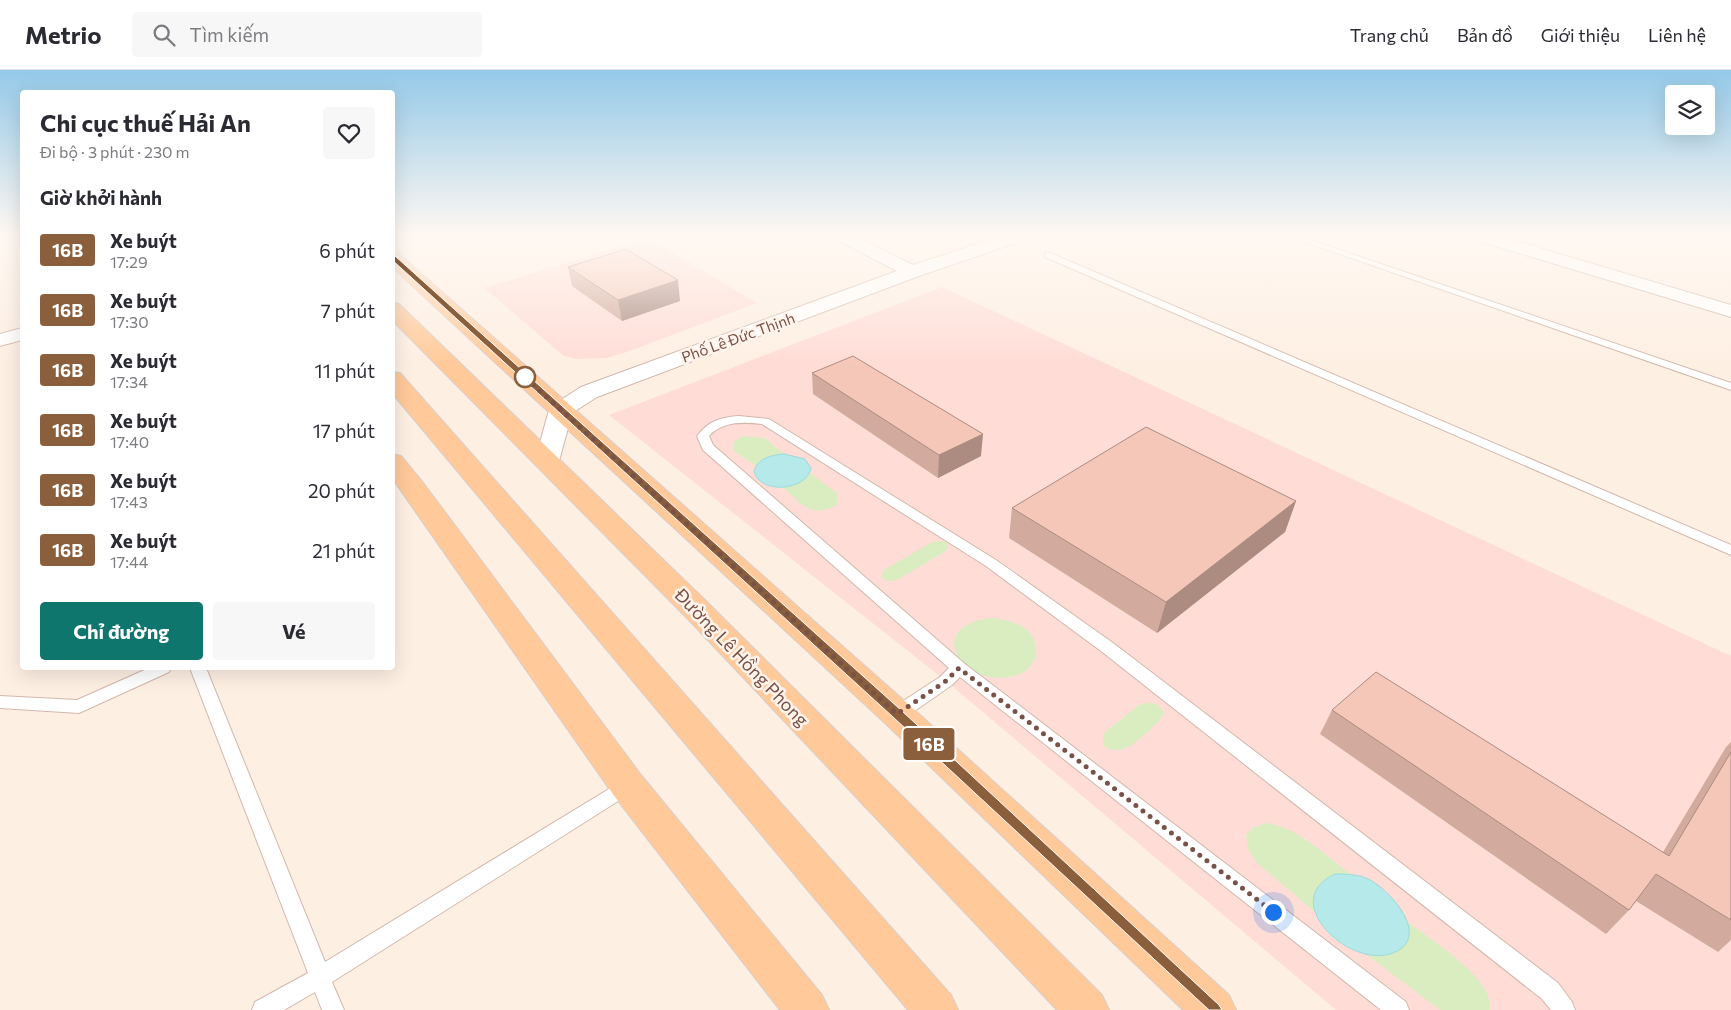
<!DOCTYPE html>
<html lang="vi">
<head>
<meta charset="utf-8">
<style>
	body { margin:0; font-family:Commissioner,sans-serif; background:#f7f7f7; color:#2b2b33; height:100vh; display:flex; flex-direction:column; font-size:19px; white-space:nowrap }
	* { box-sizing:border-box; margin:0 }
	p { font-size:16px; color:#7c7c81 }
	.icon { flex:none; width:28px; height:28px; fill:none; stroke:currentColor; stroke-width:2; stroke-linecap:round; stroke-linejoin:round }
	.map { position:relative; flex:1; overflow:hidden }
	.sheet { position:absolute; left:20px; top:20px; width:375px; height:580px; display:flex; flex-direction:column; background:#fff; border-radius:5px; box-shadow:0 5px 20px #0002 }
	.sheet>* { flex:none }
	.badge { padding:0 10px; border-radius:4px; font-size:18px; line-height:32px }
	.controls { position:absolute; left:1665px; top:15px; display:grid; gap:10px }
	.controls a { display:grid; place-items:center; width:50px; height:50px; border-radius:5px; background:#fff; box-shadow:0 5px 20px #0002; font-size:25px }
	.you { position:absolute; width:25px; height:25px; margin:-12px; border:4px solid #fff; border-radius:50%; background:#1a73e8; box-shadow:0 0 0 8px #1a73e833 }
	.map>.badge { position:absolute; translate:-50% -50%; box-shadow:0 0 0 2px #fff }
	h2 { padding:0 20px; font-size:19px; line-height:45px }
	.round { display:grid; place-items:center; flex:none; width:52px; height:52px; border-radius:5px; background:#f7f7f7 }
	.summary { display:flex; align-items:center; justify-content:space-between; height:85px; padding:0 20px }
	h1 { font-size:24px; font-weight:700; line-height:38px }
	.primary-button { display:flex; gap:10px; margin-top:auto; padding:10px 20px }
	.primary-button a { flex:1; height:58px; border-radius:5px; background:#0f766e; color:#fff; font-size:20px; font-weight:700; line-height:58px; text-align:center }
	.primary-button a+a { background:#f7f7f7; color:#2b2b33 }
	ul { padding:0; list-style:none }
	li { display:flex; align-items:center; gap:15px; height:60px; padding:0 20px }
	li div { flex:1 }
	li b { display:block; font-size:19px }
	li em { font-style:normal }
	li .badge { min-width:55px; font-weight:700; text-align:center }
	header { display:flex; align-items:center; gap:30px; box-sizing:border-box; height:70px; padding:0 25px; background:#fff; border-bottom:1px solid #e1e1e2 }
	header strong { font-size:24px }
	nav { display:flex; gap:28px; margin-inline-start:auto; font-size:18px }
	.search { width:350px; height:45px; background:#f7f7f7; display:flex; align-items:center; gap:12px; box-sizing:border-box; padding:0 18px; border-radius:5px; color:#7c7c81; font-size:19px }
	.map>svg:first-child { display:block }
	.commercial { fill:#ffdcd6 }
	.green { fill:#d9edc0 }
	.water { fill:#b6e9e9; stroke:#9bdbdc }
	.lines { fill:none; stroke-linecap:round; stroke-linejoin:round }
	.lane-casing { stroke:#d2b7ab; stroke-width:2 }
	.street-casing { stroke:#d2b7ab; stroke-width:2 }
	.primary-casing { stroke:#d9cecb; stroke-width:2 }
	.lane { fill:#fff; fill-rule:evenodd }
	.street { fill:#fff; fill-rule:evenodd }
	.primary { fill:#ffc999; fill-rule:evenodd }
	.wall { fill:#d3ab9e }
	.shaded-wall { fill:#ac8b81 }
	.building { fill:#f5c7b8; stroke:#ac8b81 }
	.line { fill:#8b5e3c; stroke:#fff }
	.walk { stroke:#785147; stroke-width:5; stroke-dasharray:0 9 }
	.stop-dot { fill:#fff; stroke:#8b5e3c; stroke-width:2.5 }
	.labels { text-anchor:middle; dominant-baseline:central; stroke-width:5; stroke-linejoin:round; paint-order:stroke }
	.far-street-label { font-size:15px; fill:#785147; stroke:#fff4eb }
	.street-label { font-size:18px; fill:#785147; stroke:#fff4eb }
</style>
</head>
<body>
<header>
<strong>Metrio</strong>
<div class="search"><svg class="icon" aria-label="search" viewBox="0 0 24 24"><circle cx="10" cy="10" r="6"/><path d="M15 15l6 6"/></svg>Tìm kiếm</div>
<nav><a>Trang chủ</a><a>Bản đồ</a><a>Giới thiệu</a><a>Liên hệ</a></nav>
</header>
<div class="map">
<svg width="1731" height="940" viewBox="0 0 1731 940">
	<rect width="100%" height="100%" fill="#feefe3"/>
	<g class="commercial">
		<polygon points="648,168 757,233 627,282 606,288 577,289 564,286 484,218"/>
		<polygon points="942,217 1731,586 1731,940 1336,940 946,611 609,345"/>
	</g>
	<g class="green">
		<path d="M743,366L765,368L784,384C773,385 763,388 756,396L734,381V372Z"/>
		<path d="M810,403L837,423V435C811,449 801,434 783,417C793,416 804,412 810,403Z"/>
		<polygon points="938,471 947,472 948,477 946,481 895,511 887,511 881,507 884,500 932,472"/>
		<path d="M991,548C1003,549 1017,552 1027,560C1043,575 1037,599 1017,605C966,622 919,557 991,548Z"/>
		<path d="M1146,633C1156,633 1161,634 1164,644L1160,650C1145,663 1125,690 1104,676L1103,667L1105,662L1139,635Z"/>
		<path d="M1266,753C1299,758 1324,784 1350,804C1322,804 1312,814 1315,842L1257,793L1248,779L1246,765L1252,758Z"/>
		<path d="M1408,852C1428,868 1498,911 1489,940H1440L1367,885L1382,886L1409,865Z"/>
	</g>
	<g class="water">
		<path d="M784,384L805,389L811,398C807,421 759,425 754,401C758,388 771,385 784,384Z"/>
		<path d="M1335,804C1345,804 1356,804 1366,808C1390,818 1435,870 1390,884C1347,897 1278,830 1335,804Z"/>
	</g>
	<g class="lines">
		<g class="lane-casing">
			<g id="lane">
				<polygon points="1282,164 1293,164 1731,313 1731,320"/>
				<polygon points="1048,182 1731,475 1731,485 1045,187 1045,183"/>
				<path d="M739,346L769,349L996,490L1113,573L1558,913L1572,932L1575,940H1551L1542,929L1101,581L986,496L762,354C743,352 723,351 709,366L713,375L965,594L1406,932L1409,940H1381L960,607L952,615L903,649L897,651L891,649L889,644L891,639L940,607L949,598L703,380L697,366C708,351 722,347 739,346Z"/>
				<polygon points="149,598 171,598 169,602 79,643 0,638 0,626 77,630"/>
				<polygon points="190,598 206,598 325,892 622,711 628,708 634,711 637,716 634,721 332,912 344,940 322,940 315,922 284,940 252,940 255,932 308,903"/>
			</g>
		</g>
		<g class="street-casing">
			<g id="street">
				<polygon points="831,164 851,164 913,195 1008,164 1033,164 1030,168 919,206 597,327 572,343 559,391 556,396 547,398 538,396 535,391 549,340 553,335 581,317 897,201 833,168"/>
				<polygon points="1467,164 1492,164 1731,235 1731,247 1469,168"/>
				<polygon points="22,258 22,270 0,276 0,264"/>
			</g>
		</g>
		<g class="primary-casing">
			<g id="primary">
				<polygon points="392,182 398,183 909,635 1229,925 1236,940 1183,940 885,653 392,197"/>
				<polygon points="392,232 399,234 709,534 1102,925 1109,940 1057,940 687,548 392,250"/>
				<polygon points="392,302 400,303 951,925 958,940 908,940 392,323"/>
				<polygon points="392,384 401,386 424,414 641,705 822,925 829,940 780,940 615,727 392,408"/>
			</g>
		</g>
		<use href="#lane" class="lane"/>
		<use href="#street" class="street"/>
		<use href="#primary" class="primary"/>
	</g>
	<g class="wall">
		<polygon points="568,197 680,231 622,251 572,216"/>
		<polygon points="812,303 981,386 938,408 813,324"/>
		<polygon points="1296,431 1285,462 1157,563 1009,468 1012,438"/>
		<polygon points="1332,640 1663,782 1726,677 1731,672 1731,870 1718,882 1636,831 1629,840 1606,864 1320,664"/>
	</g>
	<g class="shaded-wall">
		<polygon points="678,210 680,231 622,251 618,230"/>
		<polygon points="983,364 981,386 938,408 939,385"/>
		<polygon points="1296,431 1285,462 1157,563 1166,532"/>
	</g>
	<g class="building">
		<polygon points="626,179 678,210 618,230 568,197"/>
		<polygon points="853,286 983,364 939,385 812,303"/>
		<polygon points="1146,357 1296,431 1166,532 1012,438"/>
		<polygon points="1376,602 1669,786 1731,682 1731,850 1656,804 1629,840 1332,640"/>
	</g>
	<linearGradient id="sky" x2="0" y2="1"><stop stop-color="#94c9e8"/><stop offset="0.56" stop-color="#fff8f2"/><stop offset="1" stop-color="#fff8f2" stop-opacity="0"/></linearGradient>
	<rect width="1731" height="295" fill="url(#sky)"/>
	<polygon class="line" points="390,186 395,186 902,641 1219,935 1222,940 1209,940 893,647 390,188"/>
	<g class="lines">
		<polyline class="walk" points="525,307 519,302 897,644 946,611 959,598 1273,842"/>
	</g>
	<circle class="stop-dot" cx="525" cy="307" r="10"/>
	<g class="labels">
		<g class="far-street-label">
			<text transform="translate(738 267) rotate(-20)">Phố Lê Đức Thịnh</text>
		</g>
		<g class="street-label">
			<text transform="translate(742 587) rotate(46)">Đường Lê Hồng Phong</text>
		</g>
	</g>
</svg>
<div class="controls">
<a><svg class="icon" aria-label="layers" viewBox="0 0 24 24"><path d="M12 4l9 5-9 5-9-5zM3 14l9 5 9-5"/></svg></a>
</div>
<div class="you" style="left:1273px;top:842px"></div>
<b class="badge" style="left:929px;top:674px;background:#8b5e3c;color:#fff">16B</b>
<section class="sheet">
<div class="summary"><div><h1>Chi cục thuế Hải An</h1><p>Đi bộ · 3 phút · 230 m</p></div><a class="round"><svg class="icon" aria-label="heart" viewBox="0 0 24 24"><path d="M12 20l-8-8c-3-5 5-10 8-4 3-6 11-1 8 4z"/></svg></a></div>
<h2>Giờ khởi hành</h2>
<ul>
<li><span class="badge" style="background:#8b5e3c;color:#fff">16B</span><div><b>Xe buýt</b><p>17:29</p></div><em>6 phút</em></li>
<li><span class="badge" style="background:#8b5e3c;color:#fff">16B</span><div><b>Xe buýt</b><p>17:30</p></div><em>7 phút</em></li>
<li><span class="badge" style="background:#8b5e3c;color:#fff">16B</span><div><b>Xe buýt</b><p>17:34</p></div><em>11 phút</em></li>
<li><span class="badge" style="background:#8b5e3c;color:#fff">16B</span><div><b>Xe buýt</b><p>17:40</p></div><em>17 phút</em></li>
<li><span class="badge" style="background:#8b5e3c;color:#fff">16B</span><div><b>Xe buýt</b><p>17:43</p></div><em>20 phút</em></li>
<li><span class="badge" style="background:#8b5e3c;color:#fff">16B</span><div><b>Xe buýt</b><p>17:44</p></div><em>21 phút</em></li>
</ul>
<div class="primary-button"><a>Chỉ đường</a><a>Vé</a></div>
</section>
</div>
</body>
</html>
